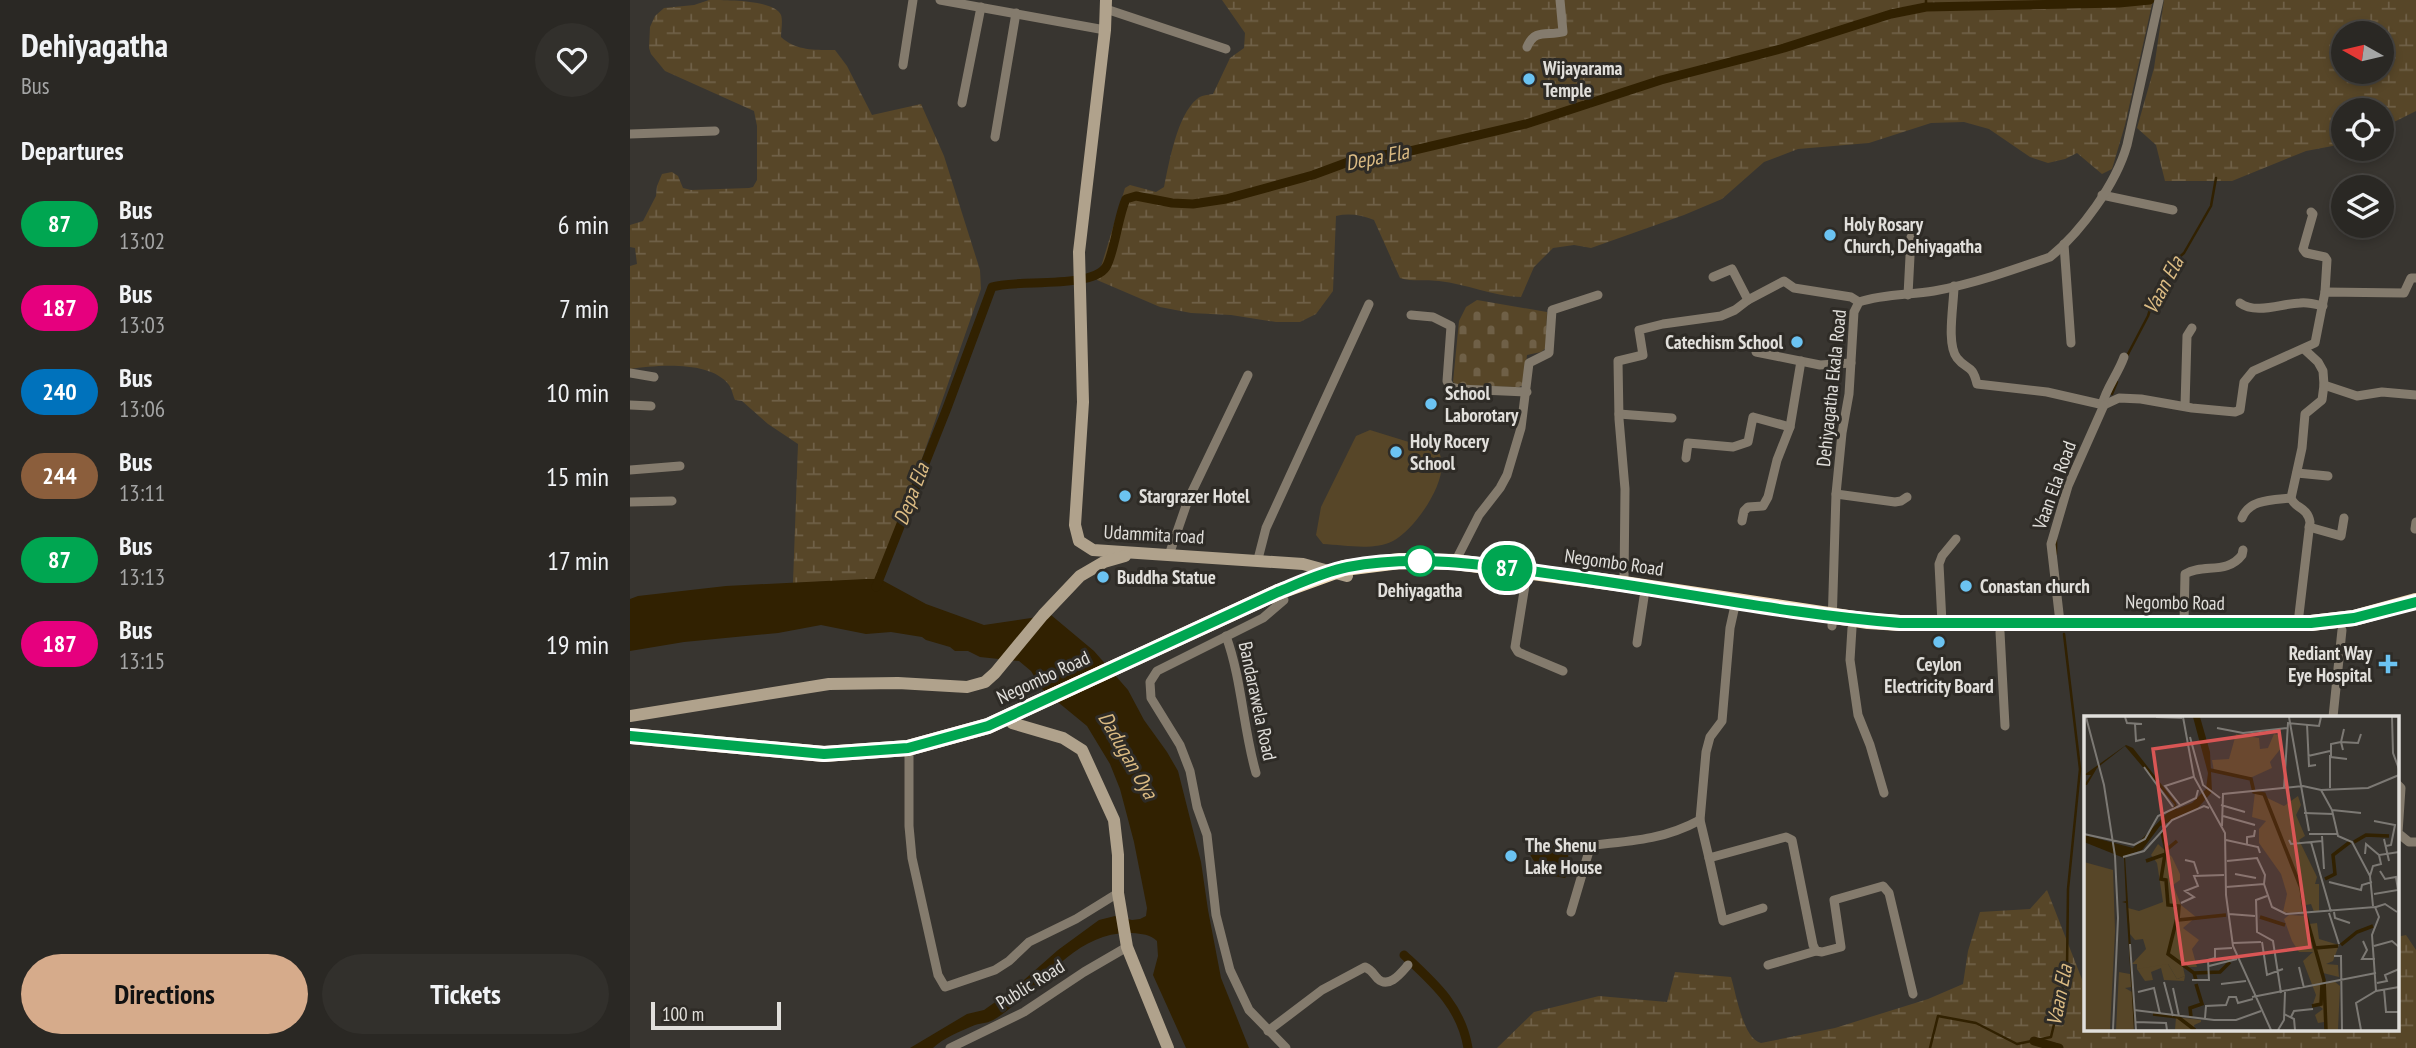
<!DOCTYPE html>
<html lang="en">
<head>
<meta charset="utf-8">
<style>
	body { margin:0; font-family:"PT Sans Narrow",sans-serif; background:#32302c; color:#f1f3f6; height:100vh; display:flex; flex-direction:column; font-size:26px; white-space:nowrap }
	* { box-sizing:border-box; margin:0 }
	p { font-size:23px; color:#a5a6a6 }
	.icon { flex:none; width:38px; height:38px; fill:none; stroke:currentColor; stroke-width:2; stroke-linecap:round; stroke-linejoin:round }
	.map { position:relative; flex:1; overflow:hidden }
	.sheet { display:flex; flex-direction:column; background:#2a2824; width:630px }
	.sheet>* { flex:none }
	.badge { padding:0 14px; border-radius:23px; font-size:24px; line-height:46px }
	.needle { width:46px; rotate:278deg }
	.tools { position:absolute; left:1701px; top:21px; display:grid; gap:14px }
	.tools a { display:grid; place-items:center; width:63px; height:63px; border-radius:50%; background:#2a2824; box-shadow:0 4px 10px #0003,0 0 0 2px #464441; font-size:35px }
	.scale { position:absolute; left:21px; bottom:18px; width:130px; box-sizing:border-box; padding-left:7px; border:4px solid #e1dfdb; border-top:0; font-size:19px; line-height:24px; white-space:nowrap; color:#e1dfdb; -webkit-text-stroke:5px #2e2b26; paint-order:stroke }
	.map>.badge { position:absolute; translate:-50% -50%; box-shadow:0 0 0 4px #fff }
	h2 { padding:0 21px; font-size:26px; line-height:63px }
	.round { display:grid; place-items:center; flex:none; width:74px; height:74px; border-radius:37px; background:#32302c }
	.overview { display:flex; align-items:center; justify-content:space-between; height:119px; padding:0 21px }
	h1 { font-size:33px; font-weight:700; line-height:52px }
	.primary-button { display:flex; gap:14px; margin-top:auto; padding:14px 21px }
	.primary-button a { flex:1; height:80px; border-radius:42px; background:#d6ab8b; color:#111; font-size:28px; font-weight:700; line-height:80px; text-align:center }
	.primary-button a+a { background:#32302c; color:#f1f3f6 }
	ul { padding:0; list-style:none }
	li { display:flex; align-items:center; gap:21px; height:84px; padding:0 21px }
	li div { flex:1 }
	li b { display:block; font-size:26px }
	li em { font-style:normal }
	li .badge { min-width:77px; font-weight:700; text-align:center }
	main { display:flex; flex:1; min-height:0 }
	.map>svg:first-child { display:block }
	.green { fill:#574628 }
	.wetland { fill:url(#wetland-marsh); fill-rule:evenodd }
	.cemetery { fill:url(#cemetery-stones) }
	.water { fill:#312101 }
	.lines { fill:none; stroke-linecap:round; stroke-linejoin:round }
	.stream { stroke:#312101; stroke-width:2.5 }
	.canal { stroke:#312101; stroke-width:9 }
	.street { stroke:#847b6d; stroke-width:9 }
	.secondary { stroke:#b0a28c; stroke-width:12 }
	.highway { stroke:#f1dcb8; stroke-width:16 }
	.line-casing { stroke:#fff; stroke-width:16 }
	.line { stroke:#00a651; stroke-width:10 }
	.poi-dot { fill:#6bc3f2; stroke:#2e2b26; stroke-width:2.5 }
	.stop-dot { fill:#fff; stroke:#00a651; stroke-width:3.5 }
	.labels { text-anchor:middle; dominant-baseline:central; stroke-width:6; stroke-linejoin:round; paint-order:stroke }
	.poi-label { font-size:19px; font-weight:bold; fill:#e1dfdb; stroke:#2e2b26; text-anchor:start }
	.street-label { font-size:19px; fill:#e1dfdb; stroke:#2e2b26 }
	.stop-label { font-size:19px; font-weight:bold; fill:#e1dfdb; stroke:#2e2b26 }
	.water-label { font-size:21px; font-style:italic; fill:#dbbb83; stroke:#2e2b26 }
	.inset-river { fill:none; stroke:#312101; stroke-width:3.5 }
	.inset-road { fill:none; stroke:#7c7974; stroke-width:2 }
	.view { fill:#d95655; fill-opacity:0.15; stroke:#d95655; stroke-width:3.5 }
	.inset-edge { fill:none; stroke:#e1dfdb; stroke-width:3.5 }
</style>
</head>
<body>
<main>
<section class="sheet">
<div class="overview"><div><h1>Dehiyagatha</h1><p>Bus</p></div><a class="round"><svg class="icon" aria-label="heart" viewBox="0 0 24 24"><path d="M12 20l-8-8c-3-5 5-10 8-4 3-6 11-1 8 4z"/></svg></a></div>
<h2>Departures</h2>
<ul>
<li><span class="badge" style="background:#00a651;color:#fff">87</span><div><b>Bus</b><p>13:02</p></div><em>6 min</em></li>
<li><span class="badge" style="background:#e6007e;color:#fff">187</span><div><b>Bus</b><p>13:03</p></div><em>7 min</em></li>
<li><span class="badge" style="background:#0072bc;color:#fff">240</span><div><b>Bus</b><p>13:06</p></div><em>10 min</em></li>
<li><span class="badge" style="background:#8b5e3c;color:#fff">244</span><div><b>Bus</b><p>13:11</p></div><em>15 min</em></li>
<li><span class="badge" style="background:#00a651;color:#fff">87</span><div><b>Bus</b><p>13:13</p></div><em>17 min</em></li>
<li><span class="badge" style="background:#e6007e;color:#fff">187</span><div><b>Bus</b><p>13:15</p></div><em>19 min</em></li>
</ul>
<div class="primary-button"><a>Directions</a><a>Tickets</a></div>
</section>
<div class="map">
<svg width="1786" height="1048" viewBox="0 0 1786 1048">
	<defs>
		<pattern id="wetland-marsh" width="20" height="14" patternUnits="userSpaceOnUse" patternTransform="scale(1.75)"><rect width="20" height="14" fill="#574628"/><path d="M1 5h8M5 5V1M11 12h8M15 12V8" fill="none" stroke="#6f6047"/></pattern>
		<pattern id="cemetery-stones" width="16" height="16" patternUnits="userSpaceOnUse" patternTransform="scale(1.75)"><rect width="16" height="16" fill="#574628"/><path d="M2 7V4a2 2 0 0 1 4 0v3zM10 15v-3a2 2 0 0 1 4 0v3z" fill="#6f6047"/></pattern>
	</defs>
	<rect width="100%" height="100%" fill="#383530"/>
	<path class="green" d="M740,430L808,451C824,474 786,529 763,541C744,551 714,545 693,544L686,535L691,507L726,436Z"/>
	<g class="wetland">
		<path d="M79,0C98,0 144,0 151,15C153,21 151,31 151,37C166,51 186,50 205,50L217,66L242,115L291,104L314,156L350,270L351,289L250,579L163,583L168,444L138,424L112,401L105,400C103,396 102,389 99,385C81,360 26,365 0,369V266L7,264L5,248L0,247V225L13,221L26,196L27,186L32,174L42,172L48,176L53,188L61,190L119,188L123,187L127,180V126L124,111L35,71L21,54L19,48L20,27L25,16L34,8L64,5Z"/>
		<path d="M592,0H1523L1495,125L1482,169L1472,174L1447,153L1435,159L1418,163L1400,157L1359,129L1334,122L1301,123L1239,143L1168,149L1134,162L1092,199L1054,215L961,248L944,245L923,248L904,267L891,297C861,296 837,284 809,281C795,279 783,282 770,278L744,220C732,215 719,213 706,216L703,291L686,314L670,322H646L601,315L561,313L530,307L467,280L495,188L500,185L526,192L534,187C539,163 547,115 567,99C571,95 577,95 583,94L600,58L614,48L615,33Z"/>
		<path d="M1534,0H1786V111L1752,128V110H1713V144L1676,151L1602,181H1535L1526,145L1507,128L1524,68ZM1752,33V72H1713V33Z"/>
		<path d="M1417,890L1455,987V1029H1767V937L1776,935L1786,950V1048H867L904,1012L969,996L1037,1002L1045,972L1101,977C1106,993 1113,1039 1131,1043L1205,1028L1298,999L1333,984L1338,951L1350,912L1400,909Z"/>
	</g>
	<polygon class="cemetery" points="847,300 917,312 916,348 911,352 897,355 894,385 889,387 829,386 823,382 829,321 836,307"/>
	<g class="water">
		<path d="M236,579H250L296,604L354,625L421,615L464,651L498,690L514,720L537,752L548,771L571,862L578,910L591,978L619,1048H556L523,975L528,956L527,941C520,934 512,934 502,933C443,930 411,991 365,1019C359,1023 352,1023 345,1025C331,1031 313,1038 303,1048H280L337,1014L354,1010L385,988L428,950L469,920L485,916L502,920L510,919L516,916L517,908L504,842L490,789L480,764L457,726L412,689L401,671L389,661L350,657L338,651H325L320,647L296,640L292,637L261,632L236,634L191,625L148,633L54,642L0,651V599L8,596L96,586Z"/>
		<polygon points="921,841 931,843 938,851 939,874 935,878 912,874 899,853 902,848"/>
	</g>
	<g class="lines">
		<g class="stream">
			<polyline points="1296,0 1296,7"/>
			<polyline points="1497,356 1518,316 1525,294 1535,285 1543,263 1554,253 1581,206 1586,178"/>
			<polyline points="1482,394 1487,382"/>
			<polyline points="1426,554 1426,540"/>
			<polyline points="1300,1048 1308,1016 1346,1023 1387,1044 1421,1037 1437,970 1438,889 1450,769 1434,634"/>
		</g>
		<g class="canal">
			<path d="M246,587L317,408L362,287C386,279 462,289 476,267C484,255 488,216 496,199L506,196L542,203L563,204L596,199L683,175L729,158L776,152L896,124L1031,80L1154,48L1261,14L1296,7L1489,3L1520,0"/>
			<path d="M774,955C804,983 831,1006 838,1048"/>
			<polyline points="1404,1041 1429,1048"/>
		</g>
		<g class="street">
			<polyline points="310,0 475,30"/>
			<polyline points="476,9 596,49"/>
			<path d="M897,47C905,28 917,36 933,32L930,0"/>
			<polyline points="273,65 283,0"/>
			<polyline points="332,103 351,7"/>
			<polyline points="0,134 85,131"/>
			<polyline points="365,137 386,13"/>
			<polyline points="1472,195 1543,210"/>
			<polyline points="1681,212 1683,214 1673,249 1676,253 1695,257 1697,260 1695,292"/>
			<polyline points="1434,244 1441,343"/>
			<polyline points="1083,277 1102,269 1118,300"/>
			<path d="M1324,286C1324,304 1316,344 1327,358C1337,371 1342,363 1347,384L1417,392L1474,405L1489,398L1511,399L1562,408L1605,412L1610,410L1614,382L1623,371L1685,343L1695,292L1774,293L1781,278H1786"/>
			<polyline points="1278,295 1281,237"/>
			<path d="M1610,303C1626,315 1653,303 1670,303C1678,302 1685,304 1693,306"/>
			<polyline points="781,315 803,317 821,326 817,381 820,387 829,389 897,392"/>
			<polyline points="1126,352 1190,365 1221,363"/>
			<polyline points="0,373 24,377"/>
			<polyline points="1694,385 1727,396 1752,392 1786,395"/>
			<polyline points="0,405 21,406"/>
			<path d="M1472,405C1476,388 1488,374 1494,357"/>
			<polyline points="1555,406 1557,336 1562,328"/>
			<polyline points="989,414 1042,418"/>
			<polyline points="1056,458 1058,443 1103,447 1118,442 1123,417 1160,427"/>
			<polyline points="0,470 50,466"/>
			<polyline points="1667,473 1698,476"/>
			<polyline points="1206,494 1265,502 1271,501 1277,497"/>
			<polyline points="0,502 42,501"/>
			<path d="M1612,518C1619,499 1643,500 1661,498"/>
			<polyline points="1112,521 1114,511 1118,507 1133,506 1138,497 1147,460 1160,427 1171,361"/>
			<polyline points="1679,527 1711,536 1714,518"/>
			<polyline points="1785,529 1786,522"/>
			<polyline points="539,555 558,500 618,375"/>
			<polyline points="628,559 636,528 739,304"/>
			<polyline points="825,562 849,515 870,488 877,475 891,428 899,363 919,353 922,310 968,295"/>
			<polyline points="896,579 885,647 888,652 933,671"/>
			<polyline points="994,584 995,489 989,419 988,361 1013,355 1009,330 1033,324 1091,316 1105,310 1118,300 1154,281 1164,288 1221,297 1229,302"/>
			<polyline points="654,600 633,618 527,671 520,682 521,698 550,745 560,771 567,807 577,835 586,915 600,970 619,1010 656,1048"/>
			<polyline points="1104,610 1100,628 1092,721 1080,737 1076,752 1070,820 1079,858 1156,837 1162,840 1183,945 1186,951 1192,952 1211,947 1204,900 1253,886 1259,893 1283,994"/>
			<polyline points="1430,622 1421,544 1438,486 1474,405"/>
			<polyline points="1312,623 1309,564 1312,556 1326,539"/>
			<path d="M1554,623L1555,574C1573,563 1597,575 1612,555L1613,550"/>
			<path d="M1668,623L1680,522C1677,506 1665,509 1661,498L1672,448L1675,414L1692,400L1694,385L1693,371L1688,362L1674,349"/>
			<path d="M1202,626L1206,494L1212,433L1219,394L1224,312L1229,302C1253,294 1279,295 1304,291C1343,284 1383,270 1420,257C1451,232 1486,184 1497,145L1529,0"/>
			<polyline points="1222,628 1220,660 1228,715 1240,745 1254,793"/>
			<polyline points="1370,632 1375,726"/>
			<path d="M596,636C612,680 613,728 626,773"/>
			<polyline points="1007,643 1014,597"/>
			<polyline points="1703,717 1712,630"/>
			<polyline points="279,756 279,826 282,858 308,975 315,987 365,970 379,961 399,942 446,919 488,893"/>
			<polyline points="1767,784 1771,788 1768,833 1779,842 1786,842"/>
			<polyline points="1079,858 1093,921 1133,908"/>
			<path d="M941,912L959,851L964,845C1004,841 1035,839 1070,820"/>
			<polyline points="1138,965 1186,951"/>
			<path d="M638,1031L692,990L735,967C742,970 743,974 748,979C759,989 771,973 778,965"/>
			<polyline points="320,1048 394,1012 454,972 497,947"/>
		</g>
		<g class="secondary">
			<polyline points="476,0 475,30 449,252 453,402 445,525 449,541 463,550 673,564 717,576"/>
			<polyline points="0,716 199,684 268,683 337,687 355,682 365,673 413,615 450,576 474,562 495,556"/>
			<polyline points="382,723 433,738 452,750 484,820 488,855 488,893 497,947 538,1048"/>
		</g>
		<polyline class="highway" points="0,736 194,754 278,748 358,726 648,592 714,568 770,561 825,562 994,584 1238,621 1270,623 1681,623 1724,618 1786,601"/>
	</g>
	<g class="lines">
		<g class="line-casing">
			<path id="line" d="M0,736L194,754L278,748L358,726L648,592C670,583 693,572 718,567C788,554 858,565 929,575C1042,590 1156,614 1270,623H1681L1724,618L1786,602"/>
		</g>
		<use href="#line" class="line"/>
	</g>
	<g class="poi-dot">
		<circle cx="899" cy="79" r="7"/>
		<circle cx="1200" cy="235" r="7"/>
		<circle cx="1167" cy="342" r="7"/>
		<circle cx="801" cy="404" r="7"/>
		<circle cx="766" cy="452" r="7"/>
		<circle cx="495" cy="496" r="7"/>
		<circle cx="473" cy="577" r="7"/>
		<circle cx="1336" cy="586" r="7"/>
		<circle cx="1309" cy="642" r="7"/>
		<path d="M1754.5 653.5h7v7h7v7h-7v7h-7v-7h-7v-7h7z"/>
		<circle cx="881" cy="856" r="7"/>
	</g>
	<circle class="stop-dot" cx="790" cy="561" r="14"/>
	<g class="labels">
		<g class="poi-label">
			<text x="913" y="68">Wijayarama<tspan x="913" dy="22">Temple</tspan></text>
			<text x="1214" y="224">Holy Rosary<tspan x="1214" dy="22">Church, Dehiyagatha</tspan></text>
			<text x="1153" y="342" text-anchor="end">Catechism School</text>
			<text x="815" y="393">School<tspan x="815" dy="22">Laborotary</tspan></text>
			<text x="780" y="441">Holy Rocery<tspan x="780" dy="22">School</tspan></text>
			<text x="509" y="496">Stargrazer Hotel</text>
			<text x="487" y="577">Buddha Statue</text>
			<text x="1350" y="586">Conastan church</text>
			<text x="1742" y="653" text-anchor="end">Rediant Way<tspan x="1742" dy="22">Eye Hospital</tspan></text>
			<text x="1309" y="664" text-anchor="middle">Ceylon<tspan x="1309" dy="22">Electricity Board</tspan></text>
			<text x="895" y="845">The Shenu<tspan x="895" dy="22">Lake House</tspan></text>
		</g>
		<g class="street-label">
			<text transform="translate(1201 388) rotate(-84)">Dehiyagatha Ekala Road</text>
			<text transform="translate(1424 485) rotate(-70)">Vaan Ela Road</text>
			<text transform="translate(524 534) rotate(3)">Udammita road</text>
			<text transform="translate(984 562) rotate(8)">Negombo Road</text>
			<text transform="translate(1545 602) rotate(1)">Negombo Road</text>
			<text transform="translate(413 677) rotate(-25)">Negombo Road</text>
			<text transform="translate(628 701) rotate(78)">Bandarawela Road</text>
			<text transform="translate(400 984) rotate(-32)">Public Road</text>
		</g>
		<g class="stop-label">
			<text x="790" y="590">Dehiyagatha</text>
		</g>
		<g class="water-label">
			<text transform="translate(747 157) rotate(-11)">Depa Ela</text>
			<text transform="translate(1533 285) rotate(-62)">Vaan Ela</text>
			<text transform="translate(281 494) rotate(-69)">Depa Ela</text>
			<text transform="translate(498 755) rotate(60)">Dadugan Oya</text>
			<text transform="translate(1429 995) rotate(-79)">Vaan Ela</text>
		</g>
	</g>
	<g transform="translate(1454 716)">
		<rect width="315" height="315" fill="#383530"/>
		<path d="M71,247L84,248L93,263L101,260L100,265L80,264L77,252L67,256L69,264L61,265L53,253Z" fill="#574628"/>
		<path d="M35,256L46,258L47,271L41,272L48,276L50,314H32Z" fill="#574628"/>
		<path d="M152,18L175,22L176,33L184,32L190,18L195,19L198,31L186,46L188,52L166,62L130,55L128,44L145,43ZM171,76L200,90L214,80L217,89L212,99L221,120L215,124L233,161L231,168H235V196H230L227,188L222,189V199L199,196L203,178L197,158L175,127V113L182,105L168,101ZM74,128L88,141L96,158V164L89,169L97,189L112,201L99,212L115,224L108,233L113,251H99L101,260L93,263L84,248L53,253V248H48L62,233L59,223L51,224L46,218L44,192L55,195L79,186L73,147L67,139ZM0,146L29,154L31,215L26,314H0ZM205,199L223,200L225,208L233,207L235,223L255,229L249,245L242,248L254,249L255,261L239,257L242,267L250,265L256,270L254,314H242L240,306L234,307L231,299L239,293L233,288L228,291L232,279L219,245L229,236H215L208,225L200,203ZM92,301L117,304V306L110,309L111,314H91Z" fill="#574628"/>
		<path d="M109,1H116L126,36L128,76L112,94L76,110L58,134L41,140L51,295L50,314L42,187L38,186L42,185L40,142L0,126V119L49,132L91,89L41,30L13,52L3,69H0L7,59H0L42,29L49,32L92,87L93,93L108,87L122,73L124,57Z" fill="#312101"/>
		<path class="inset-river" d="M126,54L167,63L170,76L180,78L217,172L221,199M78,116L82,134L93,125M270,126L282,119L305,120M81,138L77,163L82,164L84,189L95,190L94,204L142,199M62,145L82,138V134M241,163L251,158L249,139L266,126M222,200L240,264L242,314M176,201L201,209M93,202L84,238L110,257L112,264M257,229L273,216L289,210M231,232L254,230M110,257L136,256L146,246M228,290L237,288L238,268M69,298L94,301L111,314M107,301L106,292L118,288L112,268"/>
		<path class="inset-road" d="M2,1L20,69L31,140L34,202L29,314M41,1L43,7L58,8M72,1L98,2M99,1L110,61L141,117L142,179L149,230L187,314M205,1L225,115M308,1L309,37L315,53M51,8L52,25L61,23M223,8L225,50L232,49M133,12L159,17L203,12M260,13L257,26L274,27L277,18M106,21L119,69L136,82M259,34L257,26L247,28V41L263,43M224,40L246,35M60,51L89,91M246,72V39M200,73L204,7L235,10L237,1M237,74L248,94L254,120L268,126L286,160L289,190M96,89L81,70L109,61M137,89L161,96M248,94L277,97M220,97L249,98M139,100L171,109M290,105L311,109L307,129L302,130M138,110L139,78L219,70L237,74L284,72L315,59M0,118L50,129L61,123L74,100L112,82L114,74M225,118H253M238,120L240,153M300,123L305,145M142,124L174,131L176,137M205,124L207,128L238,125M227,126L247,196M163,130V121L170,120L171,114M281,138L282,128L295,139M39,141L60,135L88,104L120,90L125,92M101,144L110,146L114,158M143,145L173,142L181,159L180,168M151,158L172,162M286,160L289,150L297,148L295,139L315,136M245,166L277,174L278,169L288,166M142,171L180,168L188,191L202,198L291,191L295,201L288,219L292,275M290,178L314,174L312,161L301,163L296,155M183,180L172,184L173,216L189,225L197,277M97,187L110,181L101,175L114,170L110,160L140,159M292,191L301,188L313,196M250,196L251,202L266,207M245,197L255,228M145,198L171,200M279,225L283,234L278,243H291M178,226L183,259L199,253M149,227L177,226M46,228L52,314M290,230L308,225L315,231M250,240H257L258,314M125,250L153,243M215,251L220,272M108,264H125L124,244L131,242V233L148,232M80,266L89,300M293,267L303,265L301,259L315,253M137,268L162,265M89,272L95,300M300,273L302,296H315M54,276L70,272L76,298M168,281L292,257M50,294L130,304H152L177,295M200,298L210,303L211,314M207,301L210,295L229,293M121,302L122,290L142,289L145,281H152L154,287L169,283M52,306L82,307L83,314M194,314L200,304L201,276M277,314L272,287L292,275L315,271"/>
		<path class="view" d="M195,15L226,231L99,248L69,33Z"/>
		<rect width="315" height="315" class="inset-edge"/>
	</g>
</svg>
<div class="tools">
<a><svg class="needle" viewBox="-14 -14 28 28"><path d="M0-13l5 13h-10z" fill="#e53935"/><path d="M0 13l5-13h-10z" fill="#a5a6a6"/></svg></a>
<a><svg class="icon" aria-label="locate" viewBox="0 0 24 24"><circle cx="12" cy="12" r="6"/><path d="M12 2v4M12 18v4M2 12h4M18 12h4"/></svg></a>
<a><svg class="icon" aria-label="layers" viewBox="0 0 24 24"><path d="M12 4l9 5-9 5-9-5zM3 14l9 5 9-5"/></svg></a>
</div>
<div class="scale">100 m</div>
<b class="badge" style="left:877px;top:568px;background:#00a651;color:#fff">87</b>
</div>
</main>
</body>
</html>
